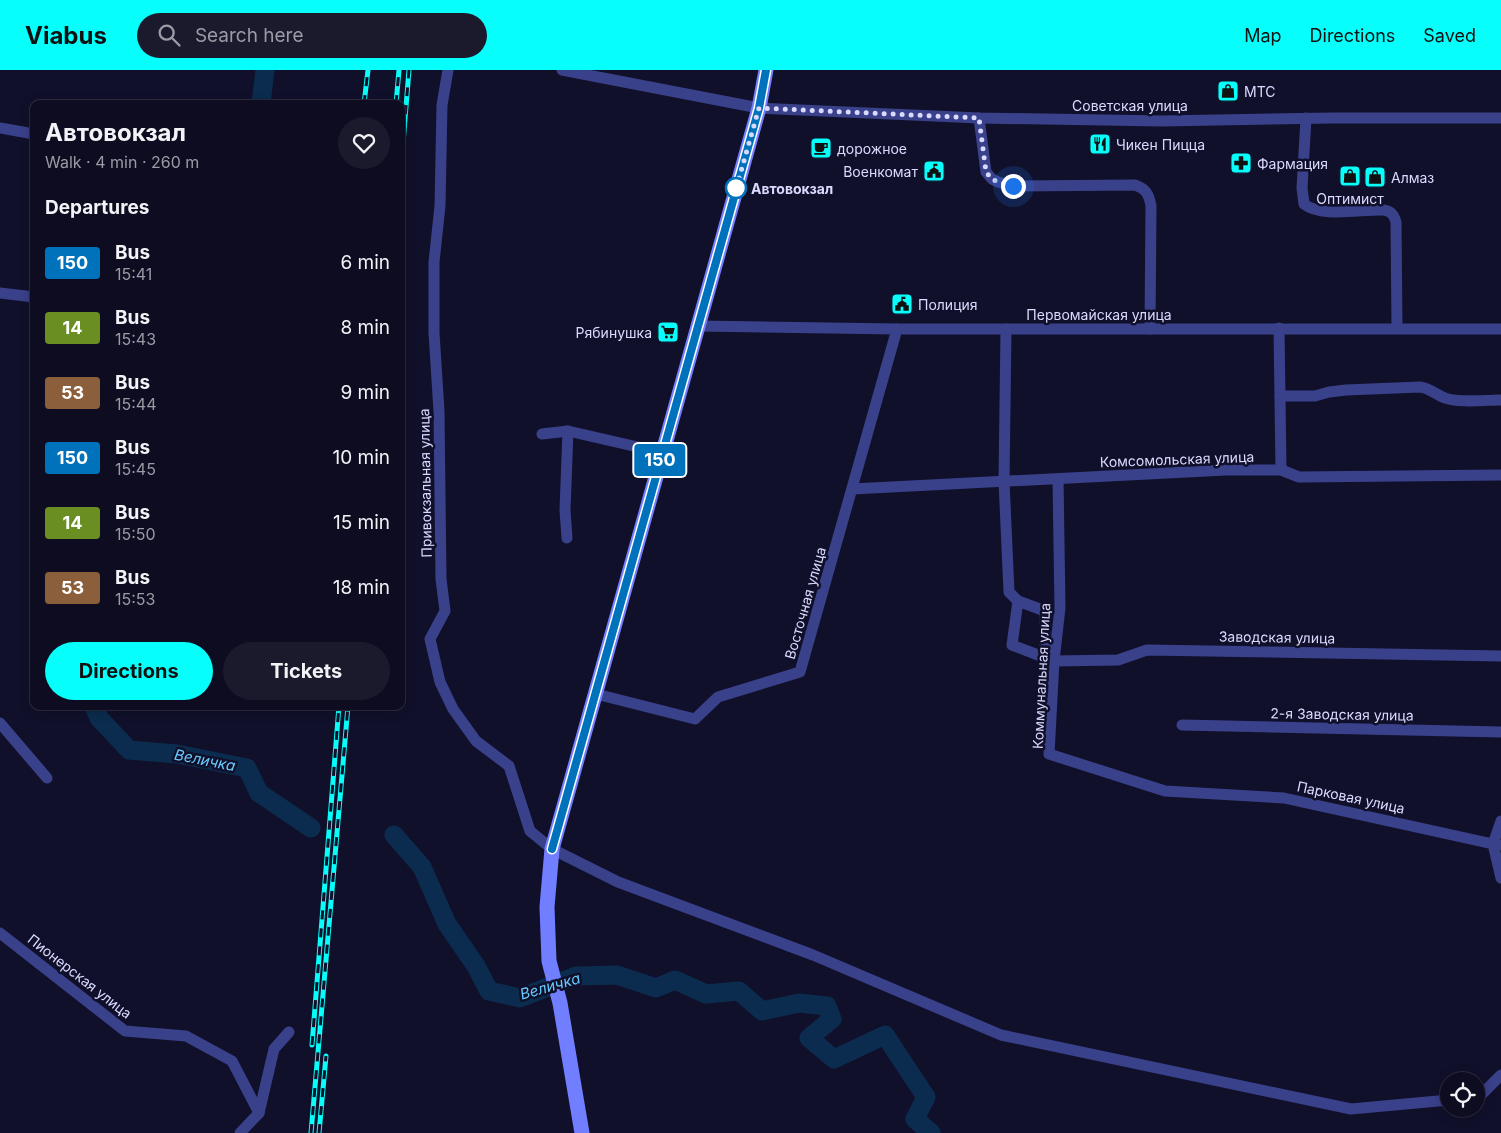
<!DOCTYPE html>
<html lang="en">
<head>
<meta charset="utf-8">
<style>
	body { margin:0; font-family:Inter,sans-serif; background:#1b1a2d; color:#f1f3f6; height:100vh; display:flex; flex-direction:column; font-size:19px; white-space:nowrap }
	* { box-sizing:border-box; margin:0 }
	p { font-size:16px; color:#9a9ba5 }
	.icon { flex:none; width:28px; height:28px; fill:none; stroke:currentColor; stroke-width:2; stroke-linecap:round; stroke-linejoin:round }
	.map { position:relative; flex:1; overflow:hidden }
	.side { position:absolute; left:30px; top:30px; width:375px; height:610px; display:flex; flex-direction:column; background:#0d0c20; border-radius:10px; box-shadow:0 2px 12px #0003,0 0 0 1px #2d2c3e }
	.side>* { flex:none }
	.badge { padding:0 10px; border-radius:4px; font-size:18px; line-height:32px }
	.buttons { position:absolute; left:1440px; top:1002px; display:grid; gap:10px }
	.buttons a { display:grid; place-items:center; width:45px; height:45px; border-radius:50%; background:#0d0c20; box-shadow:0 2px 12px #0003,0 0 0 1px #2d2c3e; font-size:25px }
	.you { position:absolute; width:25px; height:25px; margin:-12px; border:4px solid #fff; border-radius:50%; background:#1a73e8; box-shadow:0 0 0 8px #1a73e833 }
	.map>.badge { position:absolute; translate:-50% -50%; box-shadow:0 0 0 2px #fff }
	h2 { padding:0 15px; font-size:19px; line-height:45px }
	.round { display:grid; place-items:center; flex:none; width:52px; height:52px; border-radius:26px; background:#1b1a2d }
	.headline { display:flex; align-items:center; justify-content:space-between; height:85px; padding:0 15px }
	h1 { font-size:24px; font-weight:700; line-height:38px }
	.action { display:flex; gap:10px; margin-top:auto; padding:10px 15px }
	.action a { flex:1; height:58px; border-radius:30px; background:#06fffa; color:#111; font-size:20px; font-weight:700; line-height:58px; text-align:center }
	.action a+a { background:#1b1a2d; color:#f1f3f6 }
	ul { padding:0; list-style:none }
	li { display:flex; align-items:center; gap:15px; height:65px; padding:0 15px }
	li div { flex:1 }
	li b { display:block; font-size:19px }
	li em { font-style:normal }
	li .badge { min-width:55px; font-weight:700; text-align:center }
	header { display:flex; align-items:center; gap:30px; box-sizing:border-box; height:70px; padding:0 25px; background:#06fffa; color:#111 }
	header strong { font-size:24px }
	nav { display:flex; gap:28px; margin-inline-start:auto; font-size:18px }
	.search { width:350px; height:45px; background:#1b1a2d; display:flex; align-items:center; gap:12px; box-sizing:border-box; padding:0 18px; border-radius:28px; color:#9a9ba5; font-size:19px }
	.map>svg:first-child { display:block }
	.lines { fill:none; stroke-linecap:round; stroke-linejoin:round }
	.river { stroke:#0b2c4e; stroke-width:19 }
	.street { stroke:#3a418b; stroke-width:11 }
	.secondary { stroke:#717eff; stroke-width:15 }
	.rail-casing { stroke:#06fffa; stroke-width:5 }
	.rail { stroke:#11102b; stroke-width:3; stroke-dasharray:9; stroke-linecap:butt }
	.line-casing { stroke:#fff; stroke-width:11 }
	.line { stroke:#0072bc; stroke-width:8 }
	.walk { stroke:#dadaff; stroke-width:5; stroke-dasharray:0 9 }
	.stop-dot { fill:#fff; stroke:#0072bc; stroke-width:2.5 }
	.labels { text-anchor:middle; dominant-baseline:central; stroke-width:5; stroke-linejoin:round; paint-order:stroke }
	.poi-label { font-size:14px; fill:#dadaff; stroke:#11102b; text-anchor:start }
	.street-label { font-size:14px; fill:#dadaff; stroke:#11102b }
	.stop-label { font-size:14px; font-weight:bold; fill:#dadaff; stroke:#11102b; text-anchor:start }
	.water-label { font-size:15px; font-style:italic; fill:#68cbff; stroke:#11102b }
</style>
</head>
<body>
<header>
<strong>Viabus</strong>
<div class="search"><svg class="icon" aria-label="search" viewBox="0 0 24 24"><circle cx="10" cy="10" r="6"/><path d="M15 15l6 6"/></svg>Search here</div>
<nav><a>Map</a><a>Directions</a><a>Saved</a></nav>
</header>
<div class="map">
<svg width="1501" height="1063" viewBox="0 0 1501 1063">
	<rect width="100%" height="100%" fill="#11102b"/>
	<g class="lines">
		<g class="river">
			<polyline points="261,34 265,0"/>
			<polyline points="94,636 99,648 129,680 177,684 247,698 259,723 311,758"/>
			<polyline points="394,765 422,797 447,854 476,896 489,921 520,928 576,906 617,905 656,918 675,910 706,924 739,921 762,941 799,933 827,936 832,949 809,968 834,989 885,965 926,1027 915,1049 931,1063"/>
		</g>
		<g class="street">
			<polyline points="448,0 442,35 440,136 434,192 434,263 439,341 441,509 445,541 430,569 440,612 453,639 476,671 509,696 530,761 552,779 618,812 813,885 1001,965 1351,1039 1449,1030"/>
			<polyline points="562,0 759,38 979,48 1162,51 1332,48 1501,48"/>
			<path d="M979,48L986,102L992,109L998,112L1013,116L1135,115C1146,119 1149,124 1151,136L1150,259"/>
			<path d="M1306,48L1302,118L1304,134C1321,148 1362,139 1384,140C1391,141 1394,145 1396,152L1397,258"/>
			<polyline points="0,58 34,64"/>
			<polyline points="0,223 34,227"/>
			<polyline points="697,256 897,259 1501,259"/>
			<polyline points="1279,258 1281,400"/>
			<polyline points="1006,259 1004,411 1009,522 1018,531 1012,575 1054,591 1045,577 1045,541 1018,531"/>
			<path d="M1280,326H1315L1329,322L1346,320L1420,317C1430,318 1436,325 1445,328C1457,333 1487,330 1501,330"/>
			<polyline points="542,364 568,361 642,378 663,378"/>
			<polyline points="1058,409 1060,538 1054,591 1049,684 1165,721 1284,728 1493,774 1501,808"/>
			<polyline points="852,419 1226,400 1281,400 1299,407 1501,405"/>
			<polyline points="567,468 565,440 568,361"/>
			<polyline points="1054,591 1118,590 1147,580 1501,586"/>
			<polyline points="596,624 695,649 718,627 800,602 897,259"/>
			<polyline points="0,653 47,708"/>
			<polyline points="1182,655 1501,662"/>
			<polyline points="1499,775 1493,774 1501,751"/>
			<polyline points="0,863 125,961 186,966 232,991 259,1043"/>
			<polyline points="1476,1027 1480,1026 1501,1005"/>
			<polyline points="240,1063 259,1043 274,979 289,962"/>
		</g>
		<polyline class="secondary" points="582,1063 560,933 549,891 547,837 552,779 759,38 766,0"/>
		<g class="rail-casing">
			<g id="rail">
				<polyline points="364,34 368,0"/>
				<polyline points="396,34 399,0"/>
				<polyline points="401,98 409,0"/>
				<polyline points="312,975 339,636"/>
				<polyline points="311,1063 348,636"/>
				<polyline points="319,1063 326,986"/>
			</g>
		</g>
		<use href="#rail" class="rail"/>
	</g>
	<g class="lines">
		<g class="line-casing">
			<polyline id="line" points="552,779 759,38 766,0"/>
		</g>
		<use href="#line" class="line"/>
		<polyline class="walk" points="736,118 734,126 759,38 979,48 986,102 992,109 998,112 1013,116"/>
	</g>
	<defs>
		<g id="shop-square" transform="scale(1.125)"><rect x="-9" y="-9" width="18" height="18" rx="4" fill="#06fffa" stroke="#11102b"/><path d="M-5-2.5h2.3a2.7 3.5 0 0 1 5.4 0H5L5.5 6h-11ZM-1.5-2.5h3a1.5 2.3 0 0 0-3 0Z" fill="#111"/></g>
		<g id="restaurant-square" transform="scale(1.125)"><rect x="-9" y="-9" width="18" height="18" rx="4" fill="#06fffa" stroke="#11102b"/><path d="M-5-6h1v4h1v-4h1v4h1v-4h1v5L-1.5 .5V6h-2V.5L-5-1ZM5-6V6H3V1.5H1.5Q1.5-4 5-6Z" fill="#111"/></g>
		<g id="cafe-square" transform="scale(1.125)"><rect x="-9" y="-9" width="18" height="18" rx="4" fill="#06fffa" stroke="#11102b"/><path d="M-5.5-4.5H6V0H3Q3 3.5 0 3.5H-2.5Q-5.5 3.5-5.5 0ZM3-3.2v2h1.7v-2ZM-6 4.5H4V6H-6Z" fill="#111"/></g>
		<g id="pharmacy-square" transform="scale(1.125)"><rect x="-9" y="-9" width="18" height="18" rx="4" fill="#06fffa" stroke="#11102b"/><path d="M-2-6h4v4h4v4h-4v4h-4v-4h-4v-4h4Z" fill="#111"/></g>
		<g id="civic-square" transform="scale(1.125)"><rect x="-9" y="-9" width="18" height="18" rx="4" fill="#06fffa" stroke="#11102b"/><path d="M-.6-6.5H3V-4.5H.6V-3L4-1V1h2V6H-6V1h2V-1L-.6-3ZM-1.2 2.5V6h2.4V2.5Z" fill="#111"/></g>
		<g id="supermarket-square" transform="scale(1.125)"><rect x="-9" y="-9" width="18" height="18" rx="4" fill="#06fffa" stroke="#11102b"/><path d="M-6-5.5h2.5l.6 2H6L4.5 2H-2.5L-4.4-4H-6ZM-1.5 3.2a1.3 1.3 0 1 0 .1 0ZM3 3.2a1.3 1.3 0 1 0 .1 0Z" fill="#111"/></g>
	</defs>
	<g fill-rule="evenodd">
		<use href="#shop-square" x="1228" y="21"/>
		<use href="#restaurant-square" x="1100" y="74"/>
		<use href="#cafe-square" x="821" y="78"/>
		<use href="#pharmacy-square" x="1241" y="93"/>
		<use href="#civic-square" x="934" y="101"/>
		<use href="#shop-square" x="1350" y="106"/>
		<use href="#shop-square" x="1375" y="107"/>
		<use href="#civic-square" x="902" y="234"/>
		<use href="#supermarket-square" x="668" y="262"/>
	</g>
	<circle class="stop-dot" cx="736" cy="118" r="10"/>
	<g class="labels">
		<g class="poi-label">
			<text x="1244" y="21">МТС</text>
			<text x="1116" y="74">Чикен Пицца</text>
			<text x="837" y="78">дорожное</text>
			<text x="1257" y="93">Фармация</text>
			<text x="918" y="101" text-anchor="end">Военкомат</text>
			<text x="1391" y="107">Алмаз</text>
			<text x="1350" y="128" text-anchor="middle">Оптимист</text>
			<text x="918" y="234">Полиция</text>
			<text x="652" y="262" text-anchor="end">Рябинушка</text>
		</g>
		<g class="street-label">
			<text x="1130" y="35">Советская улица</text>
			<text x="1099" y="244">Первомайская улица</text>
			<text transform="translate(1177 389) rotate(-2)">Комсомольская улица</text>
			<text transform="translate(425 413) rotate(-91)">Привокзальная улица</text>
			<text transform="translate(805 533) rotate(-74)">Восточная улица</text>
			<text transform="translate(1277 567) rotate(1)">Заводская улица</text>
			<text transform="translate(1041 606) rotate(-87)">Коммунальная улица</text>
			<text transform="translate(1342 644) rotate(1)">2-я Заводская улица</text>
			<text transform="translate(1351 727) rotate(12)">Парковая улица</text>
			<text transform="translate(80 906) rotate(38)">Пионерская улица</text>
		</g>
		<g class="stop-label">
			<text x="751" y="118">Автовокзал</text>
		</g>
		<g class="water-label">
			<text transform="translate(205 690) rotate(11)">Величка</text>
			<text transform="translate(550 916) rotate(-16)">Величка</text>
		</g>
	</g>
</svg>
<div class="buttons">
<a><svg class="icon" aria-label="locate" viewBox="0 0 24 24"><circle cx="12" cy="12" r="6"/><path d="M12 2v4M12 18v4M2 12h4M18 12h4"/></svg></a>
</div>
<div class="you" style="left:1013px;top:116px"></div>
<b class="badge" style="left:660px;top:390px;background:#0072bc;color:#fff">150</b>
<section class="side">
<div class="headline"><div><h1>Автовокзал</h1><p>Walk · 4 min · 260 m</p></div><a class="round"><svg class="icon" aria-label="heart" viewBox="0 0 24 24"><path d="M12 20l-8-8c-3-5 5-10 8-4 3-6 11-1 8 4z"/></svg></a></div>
<h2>Departures</h2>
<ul>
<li><span class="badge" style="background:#0072bc;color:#fff">150</span><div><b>Bus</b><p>15:41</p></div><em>6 min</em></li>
<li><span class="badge" style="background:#6b8e23;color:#fff">14</span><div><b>Bus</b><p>15:43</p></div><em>8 min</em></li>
<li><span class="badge" style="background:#8b5e3c;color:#fff">53</span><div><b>Bus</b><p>15:44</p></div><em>9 min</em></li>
<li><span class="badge" style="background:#0072bc;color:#fff">150</span><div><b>Bus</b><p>15:45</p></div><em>10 min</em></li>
<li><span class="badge" style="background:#6b8e23;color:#fff">14</span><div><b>Bus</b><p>15:50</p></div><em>15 min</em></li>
<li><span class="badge" style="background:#8b5e3c;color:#fff">53</span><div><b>Bus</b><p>15:53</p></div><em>18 min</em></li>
</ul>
<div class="action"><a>Directions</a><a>Tickets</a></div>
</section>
</div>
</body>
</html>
